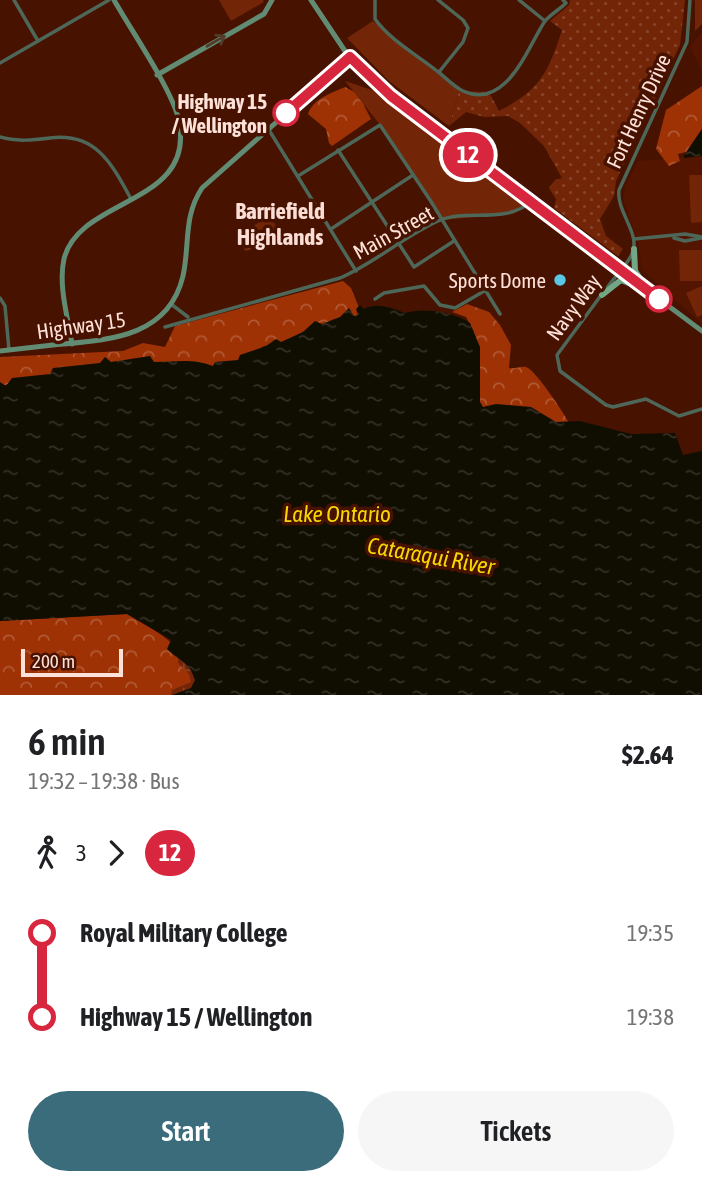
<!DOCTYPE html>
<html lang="en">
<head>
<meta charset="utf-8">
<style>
	body { margin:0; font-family:"Asap Condensed",sans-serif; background:#f6f6f6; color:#202124; height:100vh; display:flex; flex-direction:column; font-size:26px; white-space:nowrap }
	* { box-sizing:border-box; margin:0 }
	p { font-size:23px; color:#757577 }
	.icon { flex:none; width:38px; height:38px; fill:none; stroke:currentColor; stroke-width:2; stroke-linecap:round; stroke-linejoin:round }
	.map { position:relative; height:695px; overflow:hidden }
	.sheet { display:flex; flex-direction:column; background:#fff; flex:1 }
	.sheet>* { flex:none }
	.badge { padding:0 14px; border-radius:23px; font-size:24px; line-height:46px }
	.scale { position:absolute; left:21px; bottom:18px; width:102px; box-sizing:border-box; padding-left:7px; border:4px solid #fee1d8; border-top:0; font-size:19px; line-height:24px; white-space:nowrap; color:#fee1d8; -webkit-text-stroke:5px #481201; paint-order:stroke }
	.map>.badge { position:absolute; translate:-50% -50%; box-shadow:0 0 0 4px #fff }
	.legs { display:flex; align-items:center; gap:10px; height:77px; padding:0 28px; font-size:23px }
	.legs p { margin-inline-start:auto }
	.head { display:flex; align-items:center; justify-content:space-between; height:119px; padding:0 28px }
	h1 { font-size:38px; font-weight:600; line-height:52px }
	.primary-button { display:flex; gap:14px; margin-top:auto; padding:14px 28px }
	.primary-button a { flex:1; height:80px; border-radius:42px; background:#3a6c7b; color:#fff; font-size:28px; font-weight:600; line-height:80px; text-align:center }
	.primary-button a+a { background:#f6f6f6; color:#202124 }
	ul { padding:0 28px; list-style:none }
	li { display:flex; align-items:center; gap:24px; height:84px; font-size:26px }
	li i { display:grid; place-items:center; width:10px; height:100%; margin:0 9px; background:currentColor }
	li i::after { content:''; width:18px; height:18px; margin:-9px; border:5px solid; border-radius:50%; background:#fff }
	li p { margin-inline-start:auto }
	li:first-child i { background:linear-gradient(#0000 50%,currentColor 0) }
	li:last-child i { background:linear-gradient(currentColor 50%,#0000 0) }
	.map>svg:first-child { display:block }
	.built { fill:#531500 }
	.grass { fill:url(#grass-dots) }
	.forest { fill:url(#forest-crowns) }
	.wetland { fill:url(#wetland-marsh) }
	.park { fill:#732507 }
	.water { fill:url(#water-ripples) }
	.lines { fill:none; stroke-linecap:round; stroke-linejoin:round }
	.street { stroke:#4d6758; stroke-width:3.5 }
	.secondary { stroke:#628b73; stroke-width:5 }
	.primary { stroke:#71a787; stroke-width:6 }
	.oneway { stroke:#513c29 }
	.line-1-casing { stroke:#fff; stroke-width:16 }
	.line-1 { stroke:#d7263d; stroke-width:10 }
	.stop-1-dot { fill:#fff; stroke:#d7263d; stroke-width:3.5 }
	.poi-dot { fill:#5ac8e5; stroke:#481201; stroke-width:2.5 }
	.labels { text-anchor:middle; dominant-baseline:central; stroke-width:7; stroke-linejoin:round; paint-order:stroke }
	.stop-label { font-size:21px; font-weight:bold; fill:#fee1d8; stroke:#481201; text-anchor:end }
	.street-label { font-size:21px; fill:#fee1d8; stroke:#481201 }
	.poi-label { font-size:21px; fill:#fee1d8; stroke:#481201; text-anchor:end }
	.neighbourhood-label { font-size:23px; font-weight:bold; fill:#faddd4; stroke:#481201 }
	.water-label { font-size:23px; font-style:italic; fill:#f6d704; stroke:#481201 }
</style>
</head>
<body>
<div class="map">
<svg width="702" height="695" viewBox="0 0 702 695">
	<defs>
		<pattern id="grass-dots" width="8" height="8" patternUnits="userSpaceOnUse" patternTransform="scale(1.75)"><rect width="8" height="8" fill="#732507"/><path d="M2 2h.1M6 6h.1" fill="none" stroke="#88442a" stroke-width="1.8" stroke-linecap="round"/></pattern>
		<pattern id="forest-crowns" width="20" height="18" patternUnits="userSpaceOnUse" patternTransform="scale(1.75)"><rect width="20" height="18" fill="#9e3205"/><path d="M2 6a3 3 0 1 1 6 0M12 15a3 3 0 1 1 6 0" fill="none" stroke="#b15935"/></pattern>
		<pattern id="wetland-marsh" width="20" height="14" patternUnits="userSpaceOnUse" patternTransform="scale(1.75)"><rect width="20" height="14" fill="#732507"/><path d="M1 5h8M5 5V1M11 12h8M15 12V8" fill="none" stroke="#88442a"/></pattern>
		<pattern id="water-ripples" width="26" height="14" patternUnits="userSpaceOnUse" patternTransform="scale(1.75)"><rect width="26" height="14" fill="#100d01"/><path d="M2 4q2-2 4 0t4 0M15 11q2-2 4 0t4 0" fill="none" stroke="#343025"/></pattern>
	</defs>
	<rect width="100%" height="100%" fill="#481201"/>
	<g class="built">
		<polygon points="702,32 702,70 690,47"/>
		<polygon points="702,156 702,324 642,270 638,244 623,198 626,184 638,161"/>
	</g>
	<g class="grass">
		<path d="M570,0H685L680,45L616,181L614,196L600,219L606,236L623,249L618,256L554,208L556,199L549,188L555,180L562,178L544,146L520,123L508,116L484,117L466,112L449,126L459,91L489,92L499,111C540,90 548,73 562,30L550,21L569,5Z"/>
		<polygon points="270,215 282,238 245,251 239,239 241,234"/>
	</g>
	<g class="forest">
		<polygon points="702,86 702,129 686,152 678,154 680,161 669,166 656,149 666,110"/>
		<path d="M345,87L358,94L371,119L332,146L329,143L326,129L308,114C313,99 331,93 345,87Z"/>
		<polygon points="343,281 351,288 360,310 353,323 334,319 319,330 304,331 289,343 264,346 234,367 18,382 0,386 0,357 123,351 143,343 165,347 175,326"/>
		<path d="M467,304L489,312L500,325L511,345L509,368C515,369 521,366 526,367C535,369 566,416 570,425L485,412L476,406L474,332L466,317L452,312Z"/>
		<path d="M127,614C157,632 194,648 191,688L172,695H0V621Z"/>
	</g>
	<polygon class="wetland" points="183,658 202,675 185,695 171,695 172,690 191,682 189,674 178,663 178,659"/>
	<g class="park">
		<polygon points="219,0 263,0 264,2 231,21"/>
		<polygon points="695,0 702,0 702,24 695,31"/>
		<polygon points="373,21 459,91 449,126 389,81 347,38"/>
		<polygon points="345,81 378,92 531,202 513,214 440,220 440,215 381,126"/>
		<polygon points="689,175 702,175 702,222 691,223"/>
		<polygon points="679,250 702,250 702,281 680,281"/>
		<polygon points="702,286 702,315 697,317 686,293"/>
	</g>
	<g class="water">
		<polygon points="702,129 702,156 684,158 684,156"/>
		<path d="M360,305L364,309C377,302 392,308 405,313C422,307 455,312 470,323L480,347V402L483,407L496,404L531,407L556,422L580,421L631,434L675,433L683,455L702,451V695H172L191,688L195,680C189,661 180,662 167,649L171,640L127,614L0,621V382L6,386L12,378L50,374L53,368L100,363L105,357L111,362L150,356L154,362C176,362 192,358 213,366L215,362L238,360L240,355L266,346L276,339L281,342L303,332L315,321L322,324L340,317L349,308L354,316L358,315L356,309Z"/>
	</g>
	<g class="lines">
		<g class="street">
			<polyline points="14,0 38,41"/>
			<path d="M375,0V19C390,40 417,55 437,71C445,77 454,87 463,91C507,111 528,46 545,21C550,15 560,9 566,3L563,0"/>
			<polyline points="438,0 463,20 468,28 463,42 439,72"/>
			<polyline points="519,0 545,21"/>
			<polyline points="0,63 109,0"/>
			<polyline points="269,130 356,271"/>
			<path d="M0,137C16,142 34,140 50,138C96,132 112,164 131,199"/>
			<polyline points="338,150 414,267 454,241"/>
			<polyline points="298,176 380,125 430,200 500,314"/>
			<polyline points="331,229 413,175"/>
			<polyline points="674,238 685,241 701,238"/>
			<polyline points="634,239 685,234 702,237"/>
			<path d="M607,288C614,278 625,267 631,256C643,235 616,213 619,190L687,42L690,0"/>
			<polyline points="602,294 557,355 560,371 606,405 613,407 646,399 679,416 702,409"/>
			<polyline points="0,298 5,306 9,350"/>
			<polyline points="375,299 384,293 424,286 440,305 455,308 486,290"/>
			<polyline points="171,304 188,317"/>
			<path d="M165,327L340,278C375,263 403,237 438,221C468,208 502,225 531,202"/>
		</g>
		<g class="secondary">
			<polyline points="311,0 345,51 379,86 643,287"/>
			<polyline points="157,75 264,14 272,0"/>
			<polyline points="647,290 702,331"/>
			<path d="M72,344C68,318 58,285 64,259C79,196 200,206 178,117C170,87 131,30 114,0"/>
			<path d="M0,351C18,349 36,347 53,345C106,340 168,339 183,276C190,244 183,217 202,188L350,57"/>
		</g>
		<g class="primary">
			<polyline points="634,249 635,271 646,288"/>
			<polyline points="602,295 621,280 647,290"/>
		</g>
	</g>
	<defs><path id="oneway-shaft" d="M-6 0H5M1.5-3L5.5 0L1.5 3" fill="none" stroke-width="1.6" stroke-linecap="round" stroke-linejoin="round" transform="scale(1.75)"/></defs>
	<use class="oneway" href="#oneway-shaft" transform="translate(216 41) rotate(-30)"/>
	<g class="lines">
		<g class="line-1-casing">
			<polyline id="line-1" points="286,113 350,57 391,96 659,299"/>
		</g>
		<use href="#line-1" class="line-1"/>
	</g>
	<g class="stop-1-dot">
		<circle cx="286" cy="113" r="12"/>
		<circle cx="659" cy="299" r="12"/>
	</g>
	<circle class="poi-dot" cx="560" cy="280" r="7"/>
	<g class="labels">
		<g class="stop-label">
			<text x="267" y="101">Highway 15<tspan x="267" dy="24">/ Wellington</tspan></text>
		</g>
		<g class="street-label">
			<text transform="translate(638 111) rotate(-65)">Fort Henry Drive</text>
			<text transform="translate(393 232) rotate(-29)">Main Street</text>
			<text transform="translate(573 307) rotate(-54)">Navy Way</text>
			<text transform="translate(81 325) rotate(-8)">Highway 15</text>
		</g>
		<g class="poi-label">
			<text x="546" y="280">Sports Dome</text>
		</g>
		<g class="neighbourhood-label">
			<text x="280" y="211">Barriefield<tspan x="280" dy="26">Highlands</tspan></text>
		</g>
		<g class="water-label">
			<text x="337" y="514">Lake Ontario</text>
			<text transform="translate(431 556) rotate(10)">Cataraqui River</text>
		</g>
	</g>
</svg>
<div class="scale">200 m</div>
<b class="badge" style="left:468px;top:155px;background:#d7263d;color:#fff">12</b>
</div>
<section class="sheet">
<div class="head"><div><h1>6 min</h1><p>19:32 – 19:38 · Bus</p></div><b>$2.64</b></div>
<div class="legs"><svg class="icon" aria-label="walk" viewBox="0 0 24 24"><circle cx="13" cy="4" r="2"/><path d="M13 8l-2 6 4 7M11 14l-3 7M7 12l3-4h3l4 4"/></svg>3<svg class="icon" aria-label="forward" viewBox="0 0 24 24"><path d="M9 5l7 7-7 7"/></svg><b class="badge" style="background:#d7263d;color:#fff">12</b></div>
<ul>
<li><i style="color:#d7263d"></i><b>Royal Military College</b><p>19:35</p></li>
<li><i style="color:#d7263d"></i><b>Highway 15 / Wellington</b><p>19:38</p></li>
</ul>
<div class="primary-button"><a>Start</a><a>Tickets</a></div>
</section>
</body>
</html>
